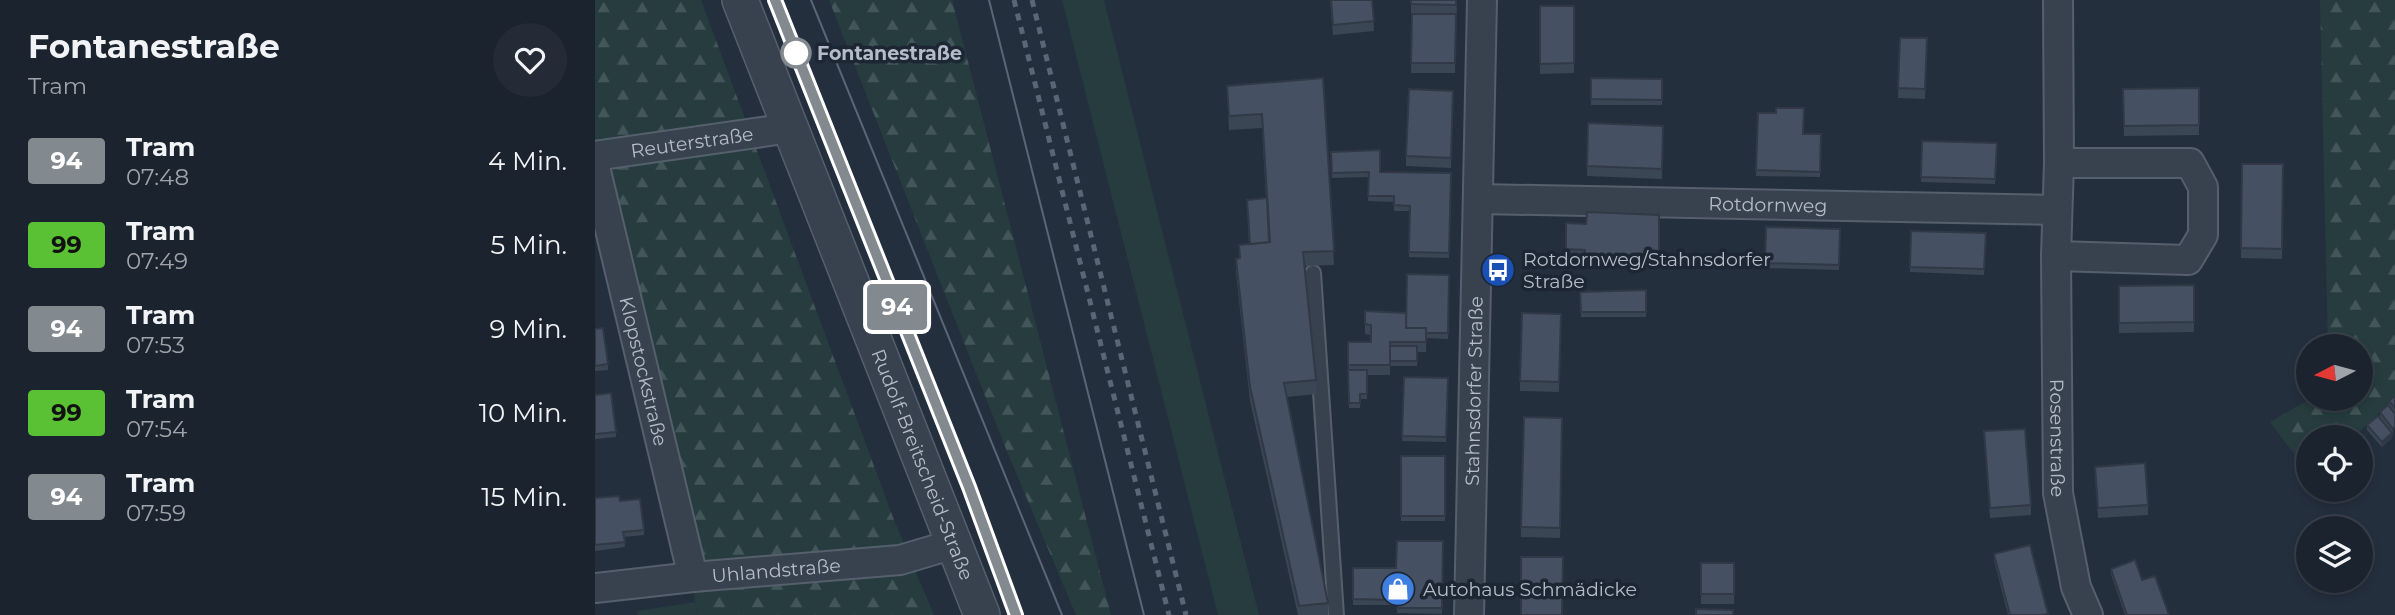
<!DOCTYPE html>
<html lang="de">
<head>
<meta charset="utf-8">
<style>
	body { margin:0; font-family:Montserrat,sans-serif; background:#242b36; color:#f1f3f6; height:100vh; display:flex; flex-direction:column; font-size:26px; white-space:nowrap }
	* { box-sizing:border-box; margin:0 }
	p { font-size:23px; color:#a0a4aa }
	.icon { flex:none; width:38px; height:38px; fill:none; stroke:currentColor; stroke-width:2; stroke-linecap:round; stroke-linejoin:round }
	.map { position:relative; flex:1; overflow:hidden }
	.side { display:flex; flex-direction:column; background:#1b232e; width:595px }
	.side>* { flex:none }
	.badge { padding:0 14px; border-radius:5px; font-size:24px; line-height:46px }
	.needle { width:46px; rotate:264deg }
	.buttons { position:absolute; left:1701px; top:334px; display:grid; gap:14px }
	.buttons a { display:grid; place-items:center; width:77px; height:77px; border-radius:50%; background:#1b232e; box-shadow:0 4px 10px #0003,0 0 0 2px #39404a; font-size:35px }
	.map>.badge { position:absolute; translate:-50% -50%; box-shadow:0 0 0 4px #fff }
	.round { display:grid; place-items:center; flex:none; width:74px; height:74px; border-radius:37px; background:#242b36 }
	.summary { display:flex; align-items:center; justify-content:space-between; height:119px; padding:0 28px }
	h1 { font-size:33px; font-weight:700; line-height:52px }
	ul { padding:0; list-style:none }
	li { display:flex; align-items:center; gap:21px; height:84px; padding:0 28px }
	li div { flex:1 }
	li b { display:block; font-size:26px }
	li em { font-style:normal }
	li .badge { min-width:77px; font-weight:700; text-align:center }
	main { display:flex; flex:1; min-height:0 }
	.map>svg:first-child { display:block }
	.forest { fill:url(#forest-firs) }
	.garden { fill:#263c3f }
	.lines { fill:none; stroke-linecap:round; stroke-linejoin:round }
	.service-casing { stroke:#565f6c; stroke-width:18 }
	.minor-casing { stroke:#565f6c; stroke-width:32 }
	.tertiary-casing { stroke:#565f6c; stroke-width:38 }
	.service { stroke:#38414e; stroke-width:14 }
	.minor { stroke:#38414e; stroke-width:28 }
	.tertiary { stroke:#38414e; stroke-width:35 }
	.tram { stroke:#5a6575; stroke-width:2 }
	.rail { stroke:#5a6575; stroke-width:5; stroke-dasharray:7 7; stroke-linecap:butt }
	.wall { fill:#3b4654 }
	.shaded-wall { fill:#303945 }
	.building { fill:#455162; stroke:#303945; stroke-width:2 }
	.line-casing { stroke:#fff; stroke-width:16 }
	.line { stroke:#838a8f; stroke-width:10 }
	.stop-dot { fill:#fff; stroke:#838a8f; stroke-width:3.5 }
	.labels { text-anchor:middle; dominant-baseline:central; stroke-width:7; stroke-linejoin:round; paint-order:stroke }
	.stop-label { font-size:19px; font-weight:bold; fill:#b4bcc9; stroke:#1d2633; text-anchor:start }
	.street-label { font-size:19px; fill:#b4bcc9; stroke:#1d2633 }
	.poi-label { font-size:19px; fill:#b4bcc9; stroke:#1d2633; text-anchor:start }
</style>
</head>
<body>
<main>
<section class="side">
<div class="summary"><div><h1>Fontanestraße</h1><p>Tram</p></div><a class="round"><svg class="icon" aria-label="heart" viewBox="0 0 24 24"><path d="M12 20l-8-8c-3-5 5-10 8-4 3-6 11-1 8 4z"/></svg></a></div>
<ul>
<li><span class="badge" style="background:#838a8f;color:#fff">94</span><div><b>Tram</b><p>07:48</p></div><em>4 Min.</em></li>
<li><span class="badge" style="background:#59c133;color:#111">99</span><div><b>Tram</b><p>07:49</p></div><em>5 Min.</em></li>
<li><span class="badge" style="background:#838a8f;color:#fff">94</span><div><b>Tram</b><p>07:53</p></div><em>9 Min.</em></li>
<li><span class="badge" style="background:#59c133;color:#111">99</span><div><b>Tram</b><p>07:54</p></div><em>10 Min.</em></li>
<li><span class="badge" style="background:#838a8f;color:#fff">94</span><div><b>Tram</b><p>07:59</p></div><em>15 Min.</em></li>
</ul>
</section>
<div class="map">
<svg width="1800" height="615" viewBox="0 0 1800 615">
	<defs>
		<pattern id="forest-firs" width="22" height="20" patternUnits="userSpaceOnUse" patternTransform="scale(1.75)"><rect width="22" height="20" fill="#263c3f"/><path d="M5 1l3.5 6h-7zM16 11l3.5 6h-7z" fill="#435659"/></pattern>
	</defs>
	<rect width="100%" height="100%" fill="#242f3e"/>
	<g class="forest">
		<polygon points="0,0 106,0 299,520 339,615 104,615 100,602 98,577 0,167"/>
		<polygon points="234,0 357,0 516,615 481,615 411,449"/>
		<polygon points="1725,0 1800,0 1800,398 1764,432 1777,457 1766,460 1766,438 1713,438 1713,472 1675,422 1715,399 1766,399 1766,346 1733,346"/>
	</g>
	<g class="garden">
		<polygon points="467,0 509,0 664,615 623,615"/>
		<polygon points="100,602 104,615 43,615 42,611"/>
	</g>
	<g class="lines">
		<g class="service-casing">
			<polyline id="service" points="718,273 741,615"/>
		</g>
		<g class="minor-casing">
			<g id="minor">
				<path id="s1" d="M1463,0L1464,163L1461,256L1463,493L1481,587L1493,615"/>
				<path id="s2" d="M0,156L195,128"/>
				<path id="s3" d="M0,167L98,577"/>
				<path id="s4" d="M884,199L1462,210"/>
				<polyline points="1461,256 1593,260 1608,235 1608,187 1595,163 1464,163"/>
				<path id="s5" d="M0,588L98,577L305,560L359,544"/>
				<path id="s6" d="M874,615L887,0"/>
			</g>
		</g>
		<g class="tertiary-casing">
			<g id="tertiary">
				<path id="s7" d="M145,0L387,615"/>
			</g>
		</g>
		<use href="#service" class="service"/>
		<use href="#minor" class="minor"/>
		<use href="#tertiary" class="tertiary"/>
		<g class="tram">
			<polyline points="180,0 374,487 421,615"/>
			<polyline points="216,0 467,615"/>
			<polyline points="394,0 549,615"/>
		</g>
		<g class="rail">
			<polyline points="419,0 574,615"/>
			<polyline points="437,0 591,615"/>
		</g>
	</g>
	<g class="wall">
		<polygon points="735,0 777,0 779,31 738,35"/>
		<polygon points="816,0 862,0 860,73 816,73 817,14 816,14"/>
		<polygon points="945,6 979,6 979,73 945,74"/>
		<polygon points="1305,38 1332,38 1330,99 1303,98"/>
		<polygon points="728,78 739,265 710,266 721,380 721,394 692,397 733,603 733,615 703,615 655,401 641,273 641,259 644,258 644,245 654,244 652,200 671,198 667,128 634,130 632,86"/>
		<polygon points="996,78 1067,79 1067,105 996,105"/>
		<polygon points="1604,88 1604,135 1529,136 1528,89"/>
		<polygon points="858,91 856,168 811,166 811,156"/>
		<polygon points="1163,113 1208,134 1226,134 1225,177 1161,176"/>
		<polygon points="993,123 1068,126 1067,179 992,176"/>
		<polygon points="1327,141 1402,143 1400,184 1326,182"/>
		<polygon points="736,152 785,172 856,173 854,258 814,257 815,211 799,211 799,202 773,201 774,177 737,178"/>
		<polygon points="1647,164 1688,164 1687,259 1646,258"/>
		<polygon points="1064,215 1064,268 990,266 990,260 971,259 971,223 991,224"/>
		<polygon points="1171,227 1245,229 1244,270 1170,268"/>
		<polygon points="1316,231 1391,233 1389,275 1315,272"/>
		<polygon points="854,275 853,339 831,338 831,352 822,352 822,366 795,366 795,352 795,375 772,375 772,399 765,399 765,408 754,408 753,342 776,342 776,335 770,334 770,311 811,313"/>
		<polygon points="1599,285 1599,332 1524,333 1524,286"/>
		<polygon points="1051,290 1051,317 986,317 985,292"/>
		<polygon points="966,314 964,392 925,391 925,381"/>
		<polygon points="0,329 13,364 13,370 0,371"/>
		<polygon points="809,377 853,378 851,442 807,441"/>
		<polygon points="0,395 21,432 21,437 0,439"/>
		<polygon points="1800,396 1800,414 1794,406 1794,401"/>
		<polygon points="1785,412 1800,414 1797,438 1787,447 1772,430 1772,425 1785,417"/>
		<polygon points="967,418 965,538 926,537 926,527"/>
		<polygon points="1389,431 1436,505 1436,515 1395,518"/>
		<rect x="806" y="456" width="44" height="65"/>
		<polygon points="1500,467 1553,505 1553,515 1503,518"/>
		<polygon points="0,498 25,501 49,530 49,535 29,537 30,547 0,551"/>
		<polygon points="848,541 847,614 802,613 802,605 758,605 758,568 801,568"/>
		<polygon points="1399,554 1453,615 1413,615 1399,560"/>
		<rect x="1106" y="563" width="33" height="41"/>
		<polygon points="1516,569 1547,580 1574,615 1530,615 1516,574"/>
	</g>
	<polygon class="shaded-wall" points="1797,433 1797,438 1787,447 1787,442"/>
	<g class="building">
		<polygon points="736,0 777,0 779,21 738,25"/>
		<polygon points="816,0 861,0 861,5 816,4"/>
		<polygon points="945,6 979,6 979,63 945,64"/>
		<polygon points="817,14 861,14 860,63 816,63"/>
		<polygon points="1305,38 1332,38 1330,89 1303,88"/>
		<polygon points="728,78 739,251 708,252 721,380 689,383 733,603 704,606 655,387 641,259 645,258 644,245 675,242 667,114 634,116 632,86"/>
		<polygon points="996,78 1067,79 1067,100 996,99"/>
		<polygon points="1604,88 1604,125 1529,126 1528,89"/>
		<polygon points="814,89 858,91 856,158 811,156"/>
		<polygon points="1181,108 1209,108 1208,134 1226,134 1225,172 1161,170 1163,113 1181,113"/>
		<polygon points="993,123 1068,126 1067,169 992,166"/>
		<polygon points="1327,141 1402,143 1400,179 1326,177"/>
		<polygon points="785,150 785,172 856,173 854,253 814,252 815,206 799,205 799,196 773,196 774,172 737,173 736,152"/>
		<polygon points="1647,164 1688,164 1687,249 1646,248"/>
		<polygon points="672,198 674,242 655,244 652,200"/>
		<polygon points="992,212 1064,215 1064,258 990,256 990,250 971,249 971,223 991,224"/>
		<polygon points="1171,227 1245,229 1244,265 1170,263"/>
		<polygon points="1316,231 1391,233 1389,269 1315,267"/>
		<polygon points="812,274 854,275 853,333 831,333 831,328 811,328"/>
		<polygon points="1599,285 1599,322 1524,323 1524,286"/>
		<polygon points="1051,290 1051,312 986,312 985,292"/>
		<polygon points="770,311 811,313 811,328 831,328 831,342 795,342 795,365 753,365 753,342 776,342 776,325 770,324"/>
		<polygon points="927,313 966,314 964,382 925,381"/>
		<polygon points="8,328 13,364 0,366 0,329"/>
		<rect x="795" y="346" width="27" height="15"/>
		<polygon points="753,370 772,370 772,394 765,394 765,403 754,403"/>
		<polygon points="809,377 853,378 851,437 807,436"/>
		<polygon points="16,393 21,432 0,434 0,395"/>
		<polygon points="1800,396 1800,408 1794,401"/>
		<polygon points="1793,405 1800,414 1800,427 1798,429 1785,412"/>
		<polygon points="1783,416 1797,433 1787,442 1772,425"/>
		<polygon points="929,417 967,418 965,528 926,527"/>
		<polygon points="1430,429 1436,505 1395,508 1389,431"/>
		<rect x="806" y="456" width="44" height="60"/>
		<polygon points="1550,463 1553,505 1503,508 1500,467"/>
		<polygon points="24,496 25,501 45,499 49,530 28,532 30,542 0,545 0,498"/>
		<polygon points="802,541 848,541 847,608 802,608 802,600 758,599 758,568 801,568"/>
		<polygon points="1435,545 1453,614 1447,615 1415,615 1399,554"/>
		<polygon points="926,557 968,557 967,615 926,615"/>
		<polygon points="1540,560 1547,580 1560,576 1574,615 1532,615 1516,569"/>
		<rect x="1106" y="563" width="33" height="31"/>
		<polygon points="1101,609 1138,610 1138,615 1101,615"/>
	</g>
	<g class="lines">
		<g class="line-casing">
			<polyline id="line" points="180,0 374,487 421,615"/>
		</g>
		<use href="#line" class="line"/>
	</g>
	<defs>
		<g id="bus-disc" transform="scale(1.75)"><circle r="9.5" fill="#1a4fb4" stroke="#1d2633"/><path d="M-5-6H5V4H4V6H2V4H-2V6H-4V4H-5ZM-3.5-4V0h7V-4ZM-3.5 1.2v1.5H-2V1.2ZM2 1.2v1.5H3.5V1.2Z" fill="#fff"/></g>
		<g id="shop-disc" transform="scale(1.75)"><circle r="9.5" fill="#3f7fe0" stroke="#1d2633"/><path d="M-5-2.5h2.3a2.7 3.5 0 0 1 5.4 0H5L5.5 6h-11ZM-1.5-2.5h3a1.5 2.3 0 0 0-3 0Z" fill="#fff"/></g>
	</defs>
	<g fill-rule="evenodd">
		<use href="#bus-disc" x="903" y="270"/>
		<use href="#shop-disc" x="803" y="589"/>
	</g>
	<circle class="stop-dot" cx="201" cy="53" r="14"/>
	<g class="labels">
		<g class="stop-label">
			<text x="222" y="53">Fontanestraße</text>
		</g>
		<g class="street-label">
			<text stroke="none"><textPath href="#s2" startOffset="98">Reuterstraße</textPath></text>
			<text stroke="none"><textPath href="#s4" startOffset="289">Rotdornweg</textPath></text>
			<text stroke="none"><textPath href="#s3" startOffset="210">Klopstockstraße</textPath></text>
			<text stroke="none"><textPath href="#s6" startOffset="224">Stahnsdorfer Straße</textPath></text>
			<text stroke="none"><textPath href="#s1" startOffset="438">Rosenstraße</textPath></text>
			<text stroke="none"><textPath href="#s7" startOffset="499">Rudolf-Breitscheid-Straße</textPath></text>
			<text stroke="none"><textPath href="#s5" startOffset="182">Uhlandstraße</textPath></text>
		</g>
		<g class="poi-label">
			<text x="928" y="259">Rotdornweg/Stahnsdorfer<tspan x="928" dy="22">Straße</tspan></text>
			<text x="828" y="589">Autohaus Schmädicke</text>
		</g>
	</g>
</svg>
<div class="buttons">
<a><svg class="needle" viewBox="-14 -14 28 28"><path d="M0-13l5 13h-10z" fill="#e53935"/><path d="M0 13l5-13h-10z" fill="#a0a4aa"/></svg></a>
<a><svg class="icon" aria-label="locate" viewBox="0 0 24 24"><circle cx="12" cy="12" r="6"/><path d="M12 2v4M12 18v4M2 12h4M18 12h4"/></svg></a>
<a><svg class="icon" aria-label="layers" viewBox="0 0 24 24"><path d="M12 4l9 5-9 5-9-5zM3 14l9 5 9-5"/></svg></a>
</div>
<b class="badge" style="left:302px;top:307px;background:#838a8f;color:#fff">94</b>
</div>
</main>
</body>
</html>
